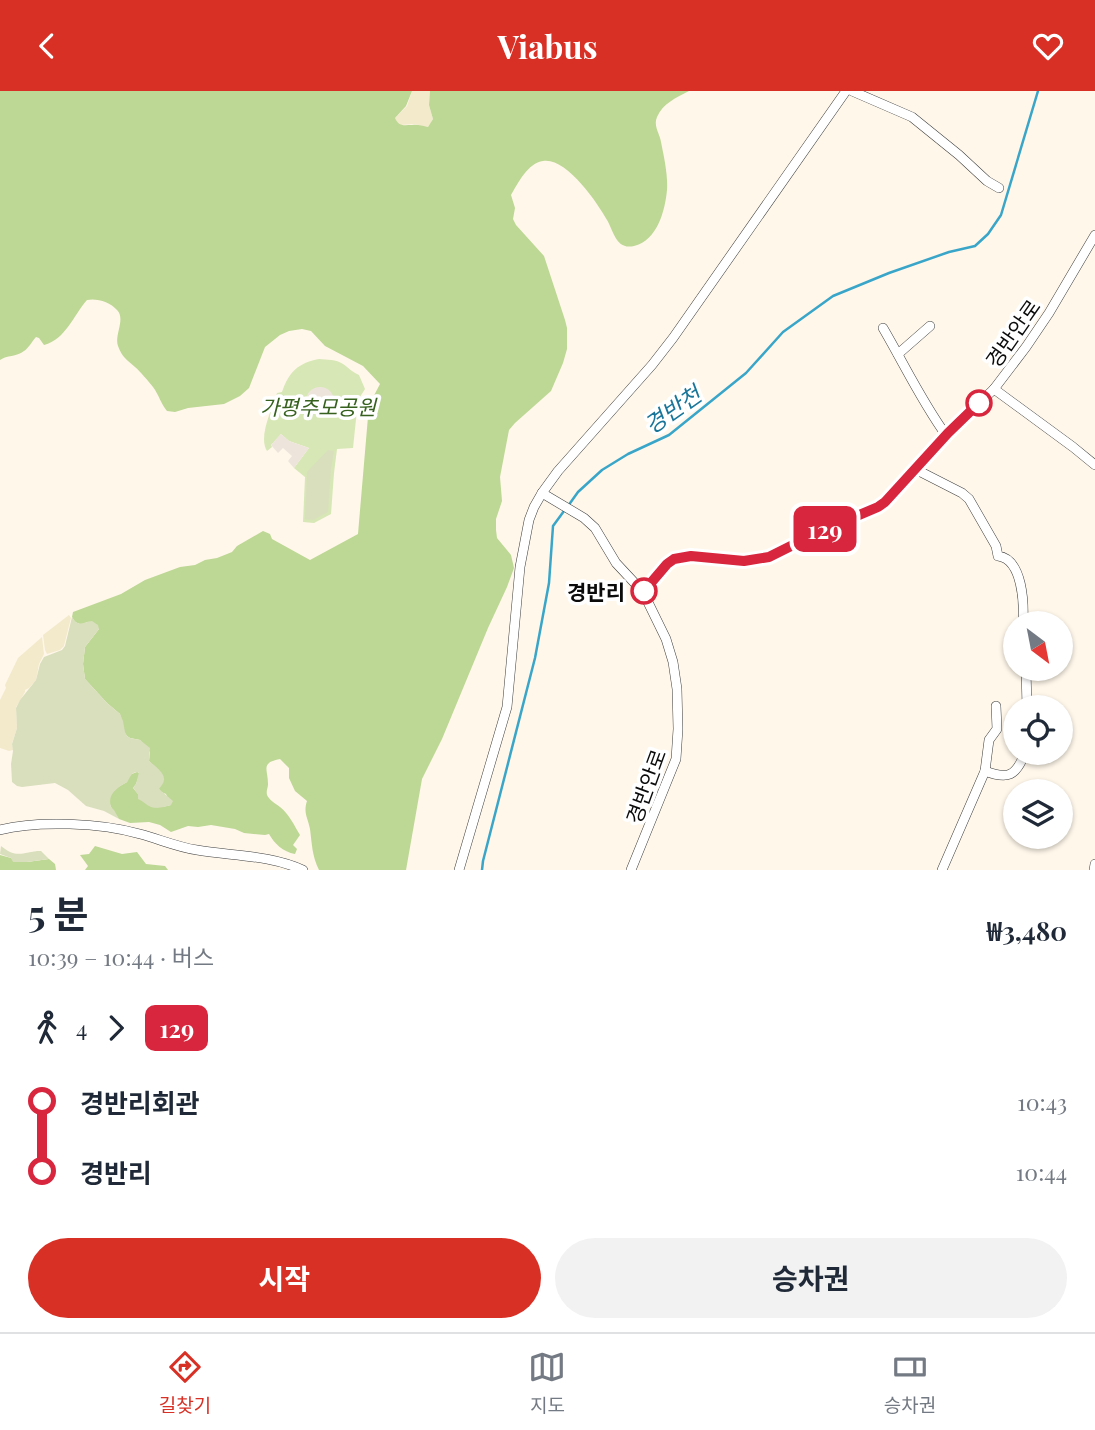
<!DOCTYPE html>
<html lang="ko">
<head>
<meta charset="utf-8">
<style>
	body { margin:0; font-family:"Playfair Display","Noto Sans KR",serif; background:#f2f2f3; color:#1f2937; height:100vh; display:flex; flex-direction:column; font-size:26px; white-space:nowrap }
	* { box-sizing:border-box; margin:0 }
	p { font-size:23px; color:#747a83 }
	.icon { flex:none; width:38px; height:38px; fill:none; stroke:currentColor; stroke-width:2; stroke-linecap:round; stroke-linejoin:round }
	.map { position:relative; height:779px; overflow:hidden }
	.side { display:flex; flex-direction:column; background:#fff; flex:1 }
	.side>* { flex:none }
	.badge { padding:0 14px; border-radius:10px; font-size:24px; line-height:46px }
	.needle { width:46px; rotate:148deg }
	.buttons { position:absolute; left:1003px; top:520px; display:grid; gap:14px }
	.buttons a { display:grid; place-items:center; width:70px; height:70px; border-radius:50%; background:#fff; box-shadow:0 2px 5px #0004; font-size:35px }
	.map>.badge { position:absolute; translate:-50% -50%; box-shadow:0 0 0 4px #fff }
	.legs { display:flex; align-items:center; gap:10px; height:77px; padding:0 28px; font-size:23px }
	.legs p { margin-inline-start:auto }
	.headline { display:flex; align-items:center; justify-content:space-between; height:119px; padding:0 28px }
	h1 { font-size:38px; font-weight:700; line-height:52px }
	.cta { display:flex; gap:14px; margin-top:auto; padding:14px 28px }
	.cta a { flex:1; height:80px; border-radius:42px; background:#d93025; color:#fff; font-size:28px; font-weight:700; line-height:80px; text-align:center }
	.cta a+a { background:#f2f2f3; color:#1f2937 }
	ul { padding:0 28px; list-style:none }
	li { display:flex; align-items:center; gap:24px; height:70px; font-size:26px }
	li i { display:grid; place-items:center; width:10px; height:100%; margin:0 9px; background:currentColor }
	li i::after { content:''; width:18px; height:18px; margin:-9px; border:5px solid; border-radius:50%; background:#fff }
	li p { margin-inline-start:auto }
	li:first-child i { background:linear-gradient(#0000 50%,currentColor 0) }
	li:last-child i { background:linear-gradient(currentColor 50%,#0000 0) }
	header { display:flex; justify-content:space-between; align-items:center; height:91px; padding:0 28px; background:#d93025; color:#fff; font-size:32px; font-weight:700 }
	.tabs { display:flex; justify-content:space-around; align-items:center; height:98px; border-top:2px solid #e0e1e3; background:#fff; font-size:19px; color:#747a83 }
	.tabs a { display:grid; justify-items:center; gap:4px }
	.tabs .current { color:#d93025 }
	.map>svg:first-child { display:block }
	.farmland { fill:#f3eacc }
	.green { fill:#d7e7b5 }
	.forest { fill:#bdd795 }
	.cemetery { fill:#d9dfbd }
	.plaza { fill:#ede5db }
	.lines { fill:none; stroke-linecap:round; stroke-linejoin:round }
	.stream { stroke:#39a6c9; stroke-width:2.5 }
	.minor-casing { stroke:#3e3e3e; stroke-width:10 }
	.minor { stroke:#fff; stroke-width:9 }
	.line-1-casing { stroke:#fff; stroke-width:16 }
	.line-1 { stroke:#d7263d; stroke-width:10 }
	.stop-1-dot { fill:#fff; stroke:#d7263d; stroke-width:3.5 }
	.labels { text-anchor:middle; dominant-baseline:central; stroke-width:7; stroke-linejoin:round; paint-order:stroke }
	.street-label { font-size:21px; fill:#0b0b0b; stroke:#fff }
	.park-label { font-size:21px; font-style:italic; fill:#36611e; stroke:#fff }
	.stop-label { font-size:21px; font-weight:bold; fill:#0b0b0b; stroke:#fff; text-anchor:end }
	.water-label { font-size:23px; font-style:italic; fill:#197599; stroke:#fff }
</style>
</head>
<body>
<header><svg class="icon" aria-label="back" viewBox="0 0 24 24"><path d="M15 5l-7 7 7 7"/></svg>Viabus<svg class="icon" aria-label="heart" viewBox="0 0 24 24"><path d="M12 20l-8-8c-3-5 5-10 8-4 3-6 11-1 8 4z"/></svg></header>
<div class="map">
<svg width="1095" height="779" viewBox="0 0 1095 779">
	<rect width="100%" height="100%" fill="#fff7ea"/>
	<g class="farmland">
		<polygon points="412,0 430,0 429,14 433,28 428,36 414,33 401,34 397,31 395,27 407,15"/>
		<polygon points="69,524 71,527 64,555 60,559 47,563 45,559 43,544"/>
		<polygon points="42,546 44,563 39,573 36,589 29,597 25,599 25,601 16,616 17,637 12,652 13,659 9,660 0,657 0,609 6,597 5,594 18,567"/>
	</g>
	<path class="green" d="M319,268C327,269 336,268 343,273C349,277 352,281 359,284L365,298L358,309L353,357L337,358L334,382L331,423L314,432L303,431L305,386L294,377L309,357L289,350L281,343L271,354L272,356L267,360C258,346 272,318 277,302L282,301C289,281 298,272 319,268Z"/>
	<g class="forest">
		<path d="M0,0H412L406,15L395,27C399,36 404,34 412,34C417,33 423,35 428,36L433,28L429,14L430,0H689C676,7 663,12 657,26C653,35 660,43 661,51C664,66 668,84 667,99C665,120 657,150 634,155C616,159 614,141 607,129C597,111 566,66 543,70C528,72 518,92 511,104L515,117L513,128L516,134L544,165L565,229L567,237V258L563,272L551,300L515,332L509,339L500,386L502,410L496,428V439L497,447L511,464L514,477L507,496L488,537L442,648L422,688L406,779H319C312,765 312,753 310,738C308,727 303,722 307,710L295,700L289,687V677L280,668C260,672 268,678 268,693C268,697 266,699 267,704C269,709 276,713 280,716C289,723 294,734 300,744L293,754L297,758L295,763C283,761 274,752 269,743L265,744L244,742L235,738L211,734L198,736L188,735L171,741L160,734L149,731L130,732L119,728C116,723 111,718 110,713C107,702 119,695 127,691L129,684L137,681L140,682L136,693L133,697L138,703V707C154,715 150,719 171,714L166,703L161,701L159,698L154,675L149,670L150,661L140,649L130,647L127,645L124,641L120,623L107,612L85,588L83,573L85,556L99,538L87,531L82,534L75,531L72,526L73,521L121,503L145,489L180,476L195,474L205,469L217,467L232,461L237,455L263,440L270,443L272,448L310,469L358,443L369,314L380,293L363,275L325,255L311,240L302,238L289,240L280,244L265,256L249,297L240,305L224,313L188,317L175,321L167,320C161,313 159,304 153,296C148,290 141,281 135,276C127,269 122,266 118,255C114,244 126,228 117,219C110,211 97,207 87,209C73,225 66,248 44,254L39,247L36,246C32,250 29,257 24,260C16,266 7,264 0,269Z"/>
		<polygon points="95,755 122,763 137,761 146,773 165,775 168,779 85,779 88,775 80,764 89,763"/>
		<polygon points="0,764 11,767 15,771 27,771 49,768 55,773 56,779 0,779"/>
	</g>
	<g class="cemetery">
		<polygon points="328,359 334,360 331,378 328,421 313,429 305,428 307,381"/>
		<path d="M72,526C79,537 82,531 92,530L98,534L99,538L85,556L83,573L85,588L107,612L120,623L123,630L125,641L127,645L130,647L140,649L150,657L149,670C154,674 165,682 164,689C164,692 161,695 159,698L173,710L171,714C165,716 157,718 151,716C146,714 143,710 138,708V703L133,697L136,693L139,681C130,681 131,686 127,691C117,697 107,703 111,716L114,719L119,728L104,720L86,715L68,699L55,692L22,696L17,695L12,691L11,673L13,660L12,653L17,637L16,617L20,609L36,589L40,573L44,566L62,559L65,555Z"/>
		<path d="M1,755C18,769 23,760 41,760L49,768L27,771H13L11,767L0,763Z"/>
	</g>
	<g class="plaza">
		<circle cx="320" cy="310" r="14"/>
		<polygon points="281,343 289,350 309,357 294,377 288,370 292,365 283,357 278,362 271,354"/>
	</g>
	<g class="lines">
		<g class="stream">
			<polyline points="568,415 578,401 602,379 628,363 669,344 746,282 783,241 833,205 889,182 949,161 975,155 988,143 1001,124 1038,0"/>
			<polyline points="482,779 483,770 535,567 549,492 553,435 564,420"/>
		</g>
		<g class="minor-casing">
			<g id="minor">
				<polyline points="852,0 912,26 959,64 987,90 999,97"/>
				<path d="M883,237C904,273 922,311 946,344"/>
				<polyline points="898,263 930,235"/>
				<polyline points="994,298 1073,356 1095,374"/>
				<path d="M915,378L962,402L969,408L996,455L998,465C1023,468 1024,513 1023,532"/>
				<polyline points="542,402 584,427 595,437 616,472 643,501 666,548 673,571 677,598 678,638 676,668 631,779"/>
				<polyline points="643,501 656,485 674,468 691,465 744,470 769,466 817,442 878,416 885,411 948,342 994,298 1026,256 1049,222 1095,144"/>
				<polyline points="1026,578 1027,616"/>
				<path d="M985,680C1008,689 1016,685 1025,662"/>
				<path d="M0,739C38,729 102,732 140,743C159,748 177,756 197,759C233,765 270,764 303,779"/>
				<polyline points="459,779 507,616 520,476 529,429 534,416 542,402 558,380 652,274 673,247 846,0"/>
				<polyline points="942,779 985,680 989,649 997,638 996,615"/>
				<polyline points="1094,779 1095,773"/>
			</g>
		</g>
		<use href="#minor" class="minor"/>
	</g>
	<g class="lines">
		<g class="line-1-casing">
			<polyline id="line-1" points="644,500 667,473 674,468 691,465 744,470 769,466 817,442 878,416 885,411 948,342 979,312"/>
		</g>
		<use href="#line-1" class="line-1"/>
	</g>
	<g class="stop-1-dot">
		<circle cx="979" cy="312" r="12"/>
		<circle cx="644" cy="500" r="12"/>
	</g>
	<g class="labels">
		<g class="street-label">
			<text transform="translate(1012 242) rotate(-55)">경반안로</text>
			<text transform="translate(645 695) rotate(-70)">경반안로</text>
		</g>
		<g class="park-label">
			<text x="318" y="315">가평추모공원</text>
		</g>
		<g class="stop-label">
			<text x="625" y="500">경반리</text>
		</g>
		<g class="water-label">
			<text transform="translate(672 318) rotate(-35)">경반천</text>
		</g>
	</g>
</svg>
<div class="buttons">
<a><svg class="needle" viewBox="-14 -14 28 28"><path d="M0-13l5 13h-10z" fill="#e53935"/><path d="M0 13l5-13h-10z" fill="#747a83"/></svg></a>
<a><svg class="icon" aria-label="locate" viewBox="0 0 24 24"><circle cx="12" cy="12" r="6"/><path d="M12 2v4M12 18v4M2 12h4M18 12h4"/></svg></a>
<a><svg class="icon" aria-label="layers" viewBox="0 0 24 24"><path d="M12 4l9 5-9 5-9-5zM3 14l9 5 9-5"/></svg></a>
</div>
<b class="badge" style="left:825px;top:438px;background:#d7263d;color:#fff">129</b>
</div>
<section class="side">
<div class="headline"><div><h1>5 분</h1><p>10:39 – 10:44 · 버스</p></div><b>₩3,480</b></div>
<div class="legs"><svg class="icon" aria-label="walk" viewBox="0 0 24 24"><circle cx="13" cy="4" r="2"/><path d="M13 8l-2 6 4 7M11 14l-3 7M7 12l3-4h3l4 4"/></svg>4<svg class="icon" aria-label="forward" viewBox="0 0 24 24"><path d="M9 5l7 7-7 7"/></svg><b class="badge" style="background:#d7263d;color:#fff">129</b></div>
<ul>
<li><i style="color:#d7263d"></i><b>경반리회관</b><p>10:43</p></li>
<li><i style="color:#d7263d"></i><b>경반리</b><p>10:44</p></li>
</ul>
<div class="cta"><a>시작</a><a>승차권</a></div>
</section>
<nav class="tabs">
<a class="current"><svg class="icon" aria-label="directions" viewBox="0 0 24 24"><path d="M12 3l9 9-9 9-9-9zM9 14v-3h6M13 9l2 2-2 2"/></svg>길찾기</a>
<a><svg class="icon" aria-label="map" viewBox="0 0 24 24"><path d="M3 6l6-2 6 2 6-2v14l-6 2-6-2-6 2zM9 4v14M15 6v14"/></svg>지도</a>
<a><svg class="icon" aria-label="tickets" viewBox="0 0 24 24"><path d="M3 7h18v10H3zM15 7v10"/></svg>승차권</a>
</nav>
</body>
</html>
